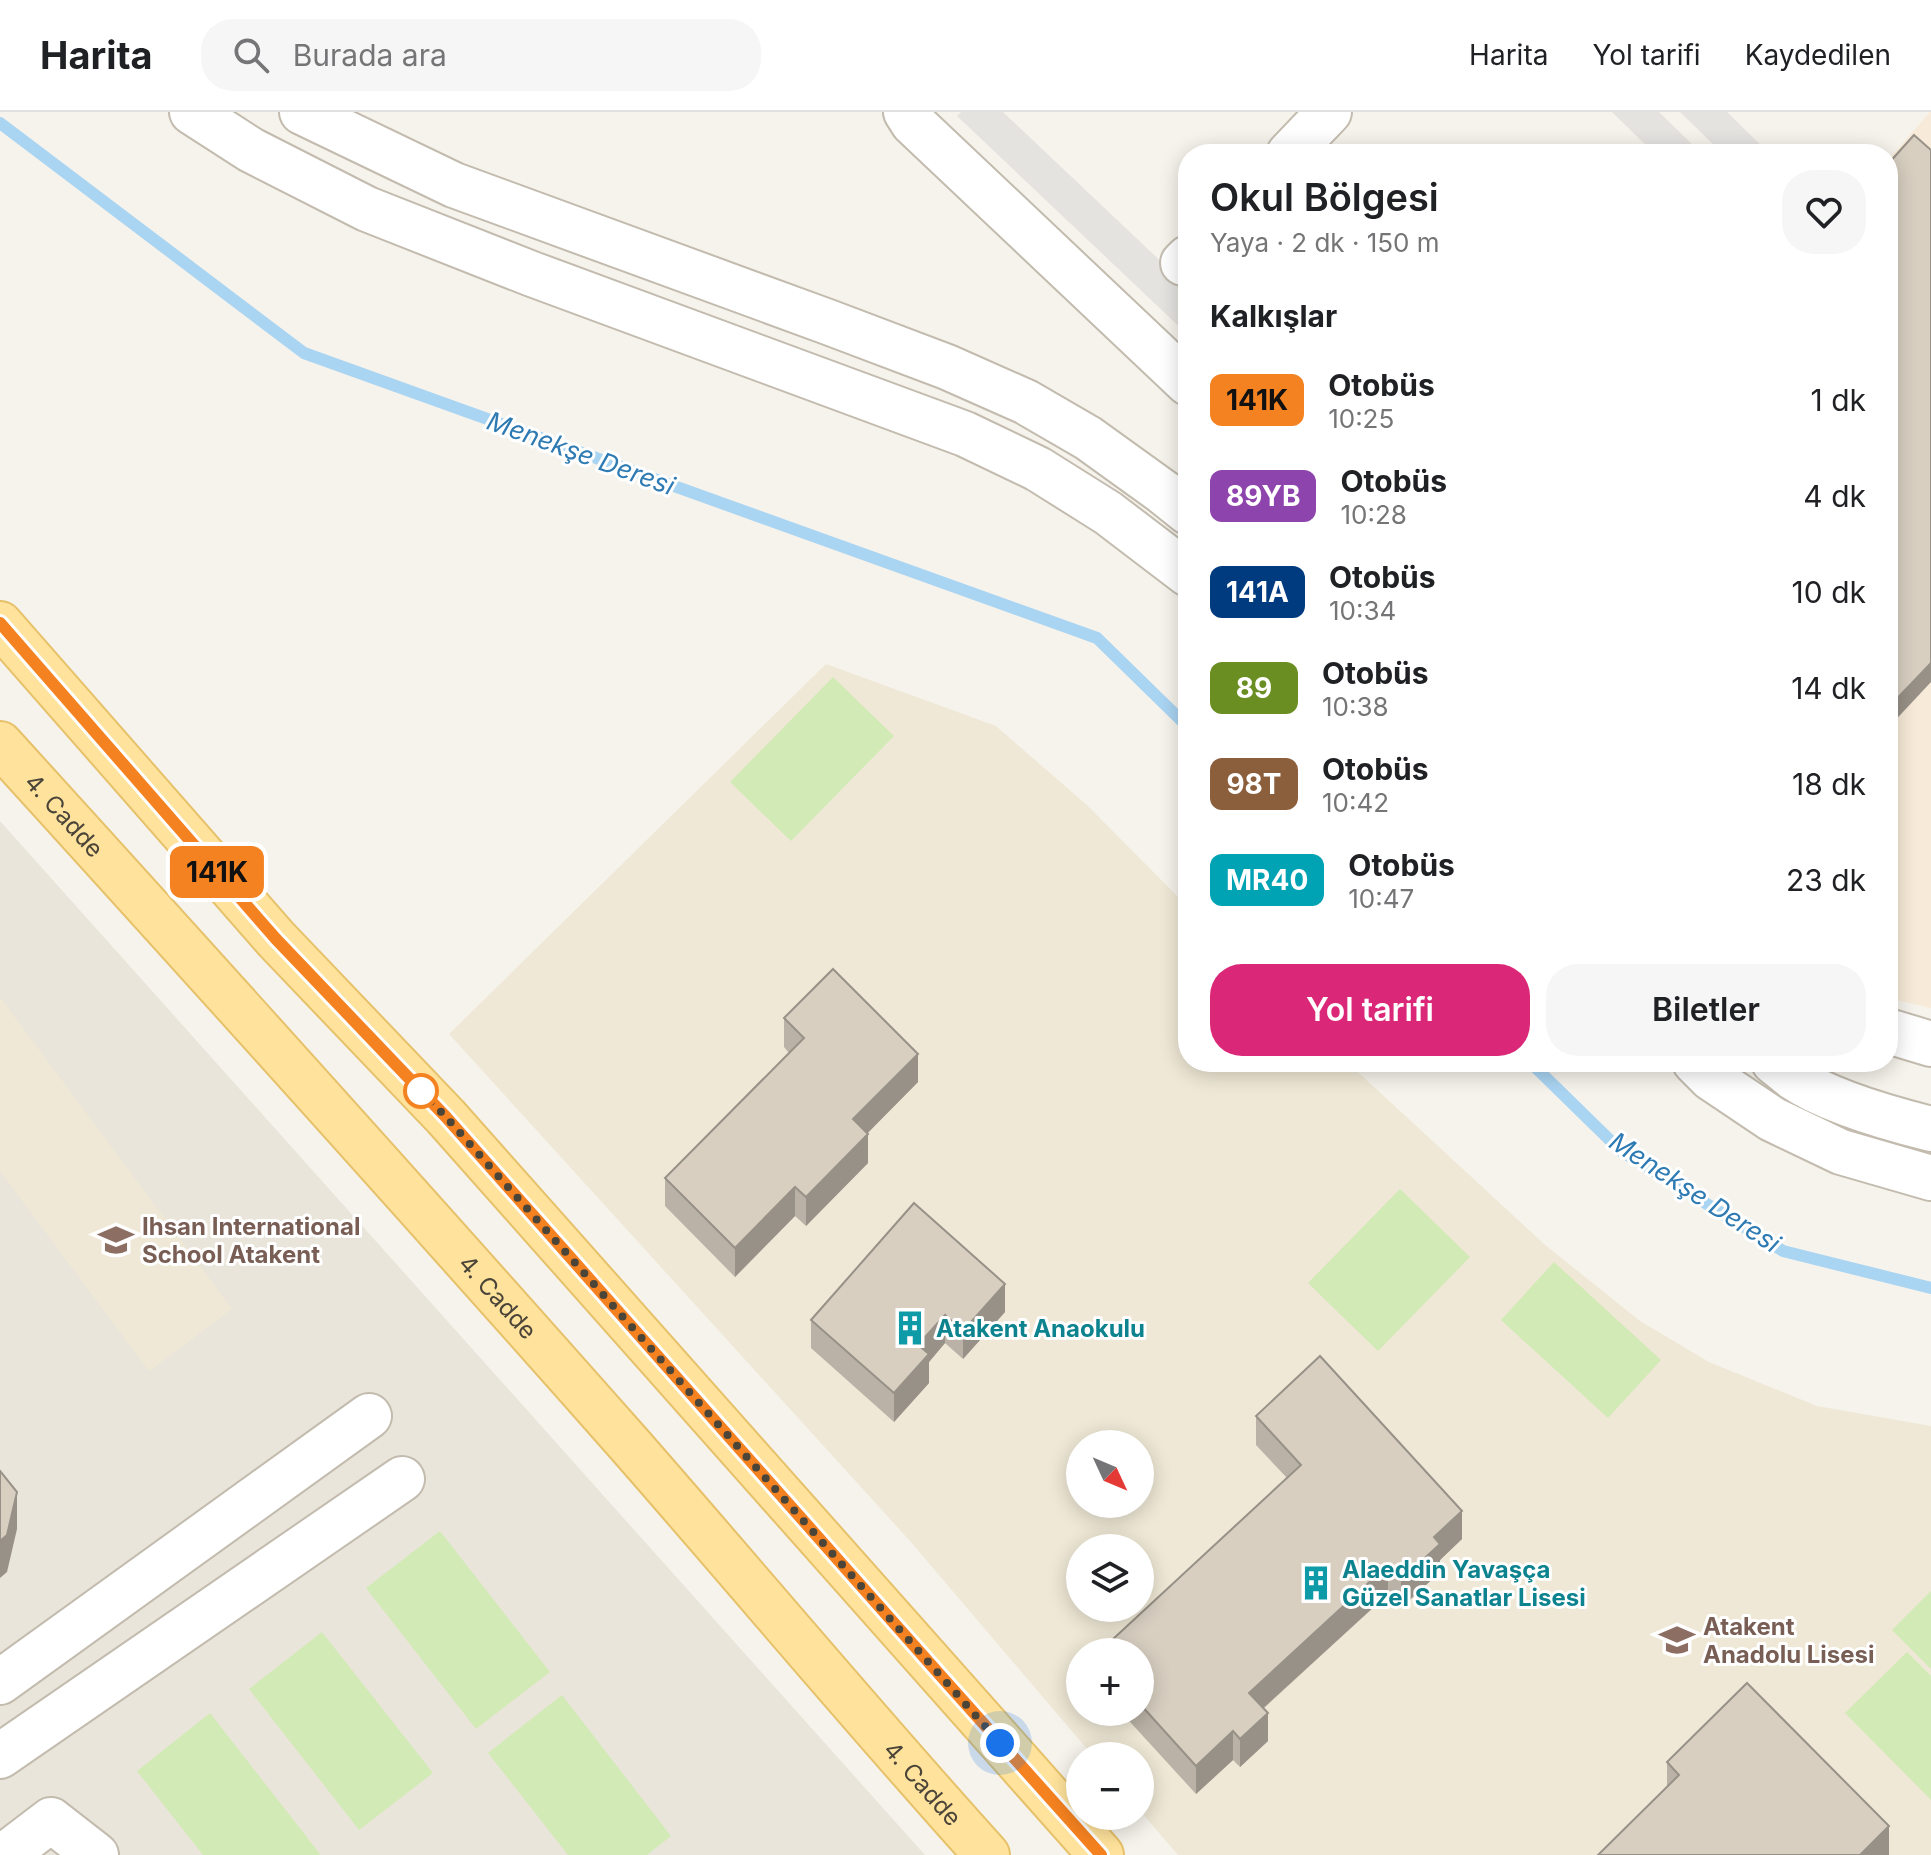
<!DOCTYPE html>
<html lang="tr">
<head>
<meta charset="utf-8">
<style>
	body { margin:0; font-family:Inter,sans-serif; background:#f6f6f6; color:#202124; height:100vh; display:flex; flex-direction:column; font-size:30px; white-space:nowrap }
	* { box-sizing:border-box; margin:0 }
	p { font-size:26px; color:#757577 }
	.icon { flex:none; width:44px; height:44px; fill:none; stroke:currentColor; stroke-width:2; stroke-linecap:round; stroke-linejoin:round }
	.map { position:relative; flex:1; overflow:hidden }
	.details { position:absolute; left:1178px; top:32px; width:720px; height:928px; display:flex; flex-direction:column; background:#fff; border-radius:32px; box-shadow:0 4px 20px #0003 }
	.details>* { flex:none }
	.badge { padding:0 16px; border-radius:12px; font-size:28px; line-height:52px }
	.needle { width:52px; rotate:134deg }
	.fabs { position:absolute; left:1066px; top:1318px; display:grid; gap:16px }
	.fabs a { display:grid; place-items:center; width:88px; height:88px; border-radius:50%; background:#fff; box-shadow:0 4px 20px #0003; font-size:40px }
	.you { position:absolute; width:40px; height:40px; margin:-20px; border:6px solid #fff; border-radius:50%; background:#1a73e8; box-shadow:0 0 0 12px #1a73e833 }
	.map>.badge { position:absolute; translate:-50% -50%; box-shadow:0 0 0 4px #fff }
	h2 { padding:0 32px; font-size:30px; line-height:72px }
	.round { display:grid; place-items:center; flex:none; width:84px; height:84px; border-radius:32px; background:#f6f6f6 }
	.headline { display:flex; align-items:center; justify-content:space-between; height:136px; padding:0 32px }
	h1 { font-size:38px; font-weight:600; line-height:60px }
	.cta { display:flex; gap:16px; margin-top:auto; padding:16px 32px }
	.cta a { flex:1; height:92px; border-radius:32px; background:#db2777; color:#fff; font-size:32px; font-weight:600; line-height:92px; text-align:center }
	.cta a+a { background:#f6f6f6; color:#202124 }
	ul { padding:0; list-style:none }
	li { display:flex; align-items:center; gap:24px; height:96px; padding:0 32px }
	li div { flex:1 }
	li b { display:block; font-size:30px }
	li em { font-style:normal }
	li .badge { min-width:88px; font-weight:700; text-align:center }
	header { display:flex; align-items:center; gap:48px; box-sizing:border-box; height:112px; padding:0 40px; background:#fff; border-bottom:2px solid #e0e0e0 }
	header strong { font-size:38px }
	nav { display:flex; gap:44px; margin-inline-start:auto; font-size:28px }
	.search { width:560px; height:72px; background:#f6f6f6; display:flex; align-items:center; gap:20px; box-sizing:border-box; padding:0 28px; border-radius:32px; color:#757577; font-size:30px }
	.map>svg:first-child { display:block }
	.residential { fill:#eae5da }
	.commercial { fill:#f7ead8 }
	.education { fill:#efe8d6; fill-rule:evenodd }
	.pitch { fill:#d2eab5 }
	.parking { fill:#e5e3e0 }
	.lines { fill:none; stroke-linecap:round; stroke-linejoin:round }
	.stream { stroke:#a9d4f2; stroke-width:12 }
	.minor-casing { stroke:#c2bbae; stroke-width:48 }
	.major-casing { stroke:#e6c16a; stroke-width:48 }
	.minor { stroke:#fff; stroke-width:44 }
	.major { stroke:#ffe39c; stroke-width:44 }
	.wall { fill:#bab2a6 }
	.shaded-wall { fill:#979187 }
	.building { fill:#d8cfc1; stroke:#979187; stroke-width:2 }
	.line-casing { stroke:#fff; stroke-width:18 }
	.line { stroke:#f58220; stroke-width:12 }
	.walk { stroke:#4b4439; stroke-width:8; stroke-dasharray:0 14.4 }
	.stop-dot { fill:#fff; stroke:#f58220; stroke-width:4 }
	.labels { text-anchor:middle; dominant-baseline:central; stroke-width:6; stroke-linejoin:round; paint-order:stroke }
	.street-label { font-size:24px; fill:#4b4439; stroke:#fff }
	.education-label { font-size:24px; font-weight:bold; fill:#785e54; stroke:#fff; text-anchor:start }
	.culture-label { font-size:24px; font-weight:bold; fill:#0d838f; stroke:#fff; text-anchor:start }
	.water-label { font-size:26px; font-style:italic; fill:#2e7ab2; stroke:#fff }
</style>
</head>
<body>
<header>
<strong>Harita</strong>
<div class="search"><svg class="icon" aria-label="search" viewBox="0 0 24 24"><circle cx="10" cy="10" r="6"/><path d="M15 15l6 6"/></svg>Burada ara</div>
<nav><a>Harita</a><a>Yol tarifi</a><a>Kaydedilen</a></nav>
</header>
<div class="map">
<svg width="1931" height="1743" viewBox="0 0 1931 1743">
	<rect width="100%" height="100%" fill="#f6f3ec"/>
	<polygon class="residential" points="0,709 925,1743 0,1743"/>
	<polygon class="commercial" points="1930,0 1931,0 1931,896 1888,886 1888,48"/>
	<g class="education">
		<path d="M826,552L996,614L1088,694L1188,795V950H1347L1544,1132L1640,1209L1709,1250L1817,1294L1931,1314V1743H1178L1140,1699V1644H1093L910,1429L449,922ZM1080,1332H1140V1392H1080ZM1080,1436H1140V1496H1080ZM1080,1540H1140V1600H1080Z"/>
		<polygon points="0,885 232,1197 149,1259 0,1059"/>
	</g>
	<g class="pitch">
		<polygon points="833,565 894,624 791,729 730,670"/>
		<polygon points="1400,1077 1470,1145 1378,1239 1308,1171"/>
		<polygon points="1554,1150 1661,1248 1608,1306 1501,1208"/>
		<polygon points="440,1419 550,1560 476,1617 366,1476"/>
		<polygon points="1931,1479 1931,1557 1892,1518"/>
		<polygon points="322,1520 433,1661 359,1718 249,1577"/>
		<polygon points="1907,1540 1931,1564 1931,1688 1845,1601"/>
		<polygon points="562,1583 671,1724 647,1743 568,1743 488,1641"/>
		<polygon points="210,1601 320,1742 319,1743 203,1743 137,1659"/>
	</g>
	<g class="parking">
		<polygon points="961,0 1003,0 1188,175 1188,223 957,4"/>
		<polygon points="1612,0 1659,0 1702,42 1655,42"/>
		<polygon points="1680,0 1727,0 1770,42 1723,42"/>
	</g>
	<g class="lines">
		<g class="stream">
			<polyline points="0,11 304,241 1097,526 1188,615"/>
			<polyline points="1530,950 1621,1039 1783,1139 1931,1176"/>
		</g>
		<g class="minor-casing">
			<g id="minor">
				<polyline points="192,0 251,38 367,97 532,162 965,322 1038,357 1108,401 1188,462"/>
				<polyline points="302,0 454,73 828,210 947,255 1026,290 1088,326 1163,380 1188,400"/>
				<polyline points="906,0 913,11 1188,271"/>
				<polyline points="1289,42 1329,0"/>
				<polyline points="1183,151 1188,146"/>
				<polyline points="1888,919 1931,932"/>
				<polyline points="1695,950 1711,966 1772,1007 1841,1040 1931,1066"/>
				<path d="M1774,950C1781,955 1787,961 1794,966C1828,989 1891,1007 1931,1017"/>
				<polyline points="0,1570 369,1304"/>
				<polyline points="0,1644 402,1367"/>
				<polyline points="5,1743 51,1708 96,1743"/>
			</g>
		</g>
		<g class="major-casing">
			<g id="major">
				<polyline points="0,512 276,827 446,1005 1101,1743"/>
				<path id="s1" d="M0,632C211,864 421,1097 629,1332C749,1469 865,1608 987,1743"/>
			</g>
		</g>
		<use href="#minor" class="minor"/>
		<use href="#major" class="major"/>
	</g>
	<g class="wall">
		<polygon points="784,906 918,970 867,1021 868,1051 806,1114 795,1104 735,1165 665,1094 665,1066 789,941 784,935"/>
		<polygon points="1005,1200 963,1247 945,1231 929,1250 929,1271 894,1310 811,1236 811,1208"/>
		<polygon points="1256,1304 1462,1427 1440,1448 1440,1460 1401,1496 1388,1482 1264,1596 1268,1629 1240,1655 1233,1648 1196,1682 1121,1600 1140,1600 1140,1540 1287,1366 1256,1333"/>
		<polygon points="1667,1650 1889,1743 1667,1675"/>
	</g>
	<g class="shaded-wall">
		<polygon points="1931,551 1931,570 1888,616 1888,596"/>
		<polygon points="918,942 918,970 853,1036 853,1007"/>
		<polygon points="868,1022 868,1051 806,1114 806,1085"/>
		<polygon points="795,1075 795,1104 735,1165 735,1136"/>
		<polygon points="1005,1172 1005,1200 963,1247 963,1219"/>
		<polygon points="945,1203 945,1231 929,1250 929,1271 894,1310 894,1281 918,1233"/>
		<polygon points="17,1380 17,1417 7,1460 0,1466 0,1429"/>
		<polygon points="1462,1399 1462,1427 1440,1448 1440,1460 1401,1496 1401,1468 1434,1425"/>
		<polygon points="1388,1453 1388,1482 1249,1609 1249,1581"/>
		<polygon points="1268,1601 1268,1629 1240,1655 1240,1627"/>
		<polygon points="1233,1619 1233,1648 1196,1682 1196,1654"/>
		<polygon points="1889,1714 1889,1743 1860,1743"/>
	</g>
	<g class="building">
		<polygon points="1914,23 1931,38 1931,551 1888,596 1888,179 1893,174 1888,174 1888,52"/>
		<polygon points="833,857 918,942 853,1007 868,1022 806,1085 795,1075 735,1136 665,1066 804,926 784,906"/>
		<polygon points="914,1091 1005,1172 963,1219 945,1203 918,1233 929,1242 894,1281 811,1208"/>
		<polygon points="1320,1244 1462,1399 1434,1425 1440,1432 1401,1468 1388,1453 1249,1581 1268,1601 1240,1627 1233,1619 1196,1654 1140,1592 1140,1540 1099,1540 1301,1353 1256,1304"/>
		<polygon points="0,1359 17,1380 7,1423 0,1429"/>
		<polygon points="1747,1571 1889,1714 1860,1743 1598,1743 1679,1663 1667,1650"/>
	</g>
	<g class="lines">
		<g class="line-casing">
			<polyline id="line" points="0,511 276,827 446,1005 940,1563 1101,1743"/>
		</g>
		<use href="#line" class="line"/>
		<polyline class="walk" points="421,979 446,1005 1000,1631"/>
	</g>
	<defs>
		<g id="school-bare" transform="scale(2.76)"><path d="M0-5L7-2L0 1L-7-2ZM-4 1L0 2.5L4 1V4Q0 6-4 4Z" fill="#8d6e63" stroke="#fff" stroke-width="2.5" paint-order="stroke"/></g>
		<g id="building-bare" transform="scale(2.76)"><path d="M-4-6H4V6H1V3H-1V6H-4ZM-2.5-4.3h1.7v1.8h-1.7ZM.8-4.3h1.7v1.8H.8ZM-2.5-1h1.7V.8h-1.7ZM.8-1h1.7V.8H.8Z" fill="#0f9aa8" stroke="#fff" stroke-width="2.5" paint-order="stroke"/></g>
	</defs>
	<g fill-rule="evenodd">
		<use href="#school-bare" x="116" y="1128"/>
		<use href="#building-bare" x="910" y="1216"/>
		<use href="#building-bare" x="1316" y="1471"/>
		<use href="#school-bare" x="1677" y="1528"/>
	</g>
	<circle class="stop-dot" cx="421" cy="979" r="16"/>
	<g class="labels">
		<g class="street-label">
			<text stroke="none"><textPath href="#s1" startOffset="96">4. Cadde</textPath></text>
			<text stroke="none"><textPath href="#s1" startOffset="744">4. Cadde</textPath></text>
			<text stroke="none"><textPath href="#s1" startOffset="1390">4. Cadde</textPath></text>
		</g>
		<g class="education-label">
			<text x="142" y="1114">Ihsan International<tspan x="142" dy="28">School Atakent</tspan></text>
			<text x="1703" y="1514">Atakent<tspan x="1703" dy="28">Anadolu Lisesi</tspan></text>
		</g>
		<g class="culture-label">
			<text x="936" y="1216">Atakent Anaokulu</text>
			<text x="1342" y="1457">Alaeddin Yavaşça<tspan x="1342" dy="28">Güzel Sanatlar Lisesi</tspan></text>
		</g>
		<g class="water-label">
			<text transform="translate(581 341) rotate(20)">Menekşe Deresi</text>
			<text transform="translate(1695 1080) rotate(33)">Menekşe Deresi</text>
		</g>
	</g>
</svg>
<div class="fabs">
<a><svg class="needle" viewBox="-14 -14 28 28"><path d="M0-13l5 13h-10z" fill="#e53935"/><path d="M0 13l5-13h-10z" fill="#757577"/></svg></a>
<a><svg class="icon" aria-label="layers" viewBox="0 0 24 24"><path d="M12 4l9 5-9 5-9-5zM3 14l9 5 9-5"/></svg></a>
<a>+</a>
<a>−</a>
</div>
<div class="you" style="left:1000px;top:1631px"></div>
<b class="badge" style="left:217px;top:760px;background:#f58220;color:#111">141K</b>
<section class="details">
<div class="headline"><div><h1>Okul Bölgesi</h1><p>Yaya · 2 dk · 150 m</p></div><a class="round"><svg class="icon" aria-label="heart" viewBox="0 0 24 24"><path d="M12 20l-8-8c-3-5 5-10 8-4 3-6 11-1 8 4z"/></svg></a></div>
<h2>Kalkışlar</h2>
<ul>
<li><span class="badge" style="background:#f58220;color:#111">141K</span><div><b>Otobüs</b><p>10:25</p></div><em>1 dk</em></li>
<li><span class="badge" style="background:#8e44ad;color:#fff">89YB</span><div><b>Otobüs</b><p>10:28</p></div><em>4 dk</em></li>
<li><span class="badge" style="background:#003b80;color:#fff">141A</span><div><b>Otobüs</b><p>10:34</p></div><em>10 dk</em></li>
<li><span class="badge" style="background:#6b8e23;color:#fff">89</span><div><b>Otobüs</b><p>10:38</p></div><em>14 dk</em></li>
<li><span class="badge" style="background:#8b5e3c;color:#fff">98T</span><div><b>Otobüs</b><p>10:42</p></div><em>18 dk</em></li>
<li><span class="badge" style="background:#00a3b4;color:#fff">MR40</span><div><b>Otobüs</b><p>10:47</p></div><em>23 dk</em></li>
</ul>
<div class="cta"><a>Yol tarifi</a><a>Biletler</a></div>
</section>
</div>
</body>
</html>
